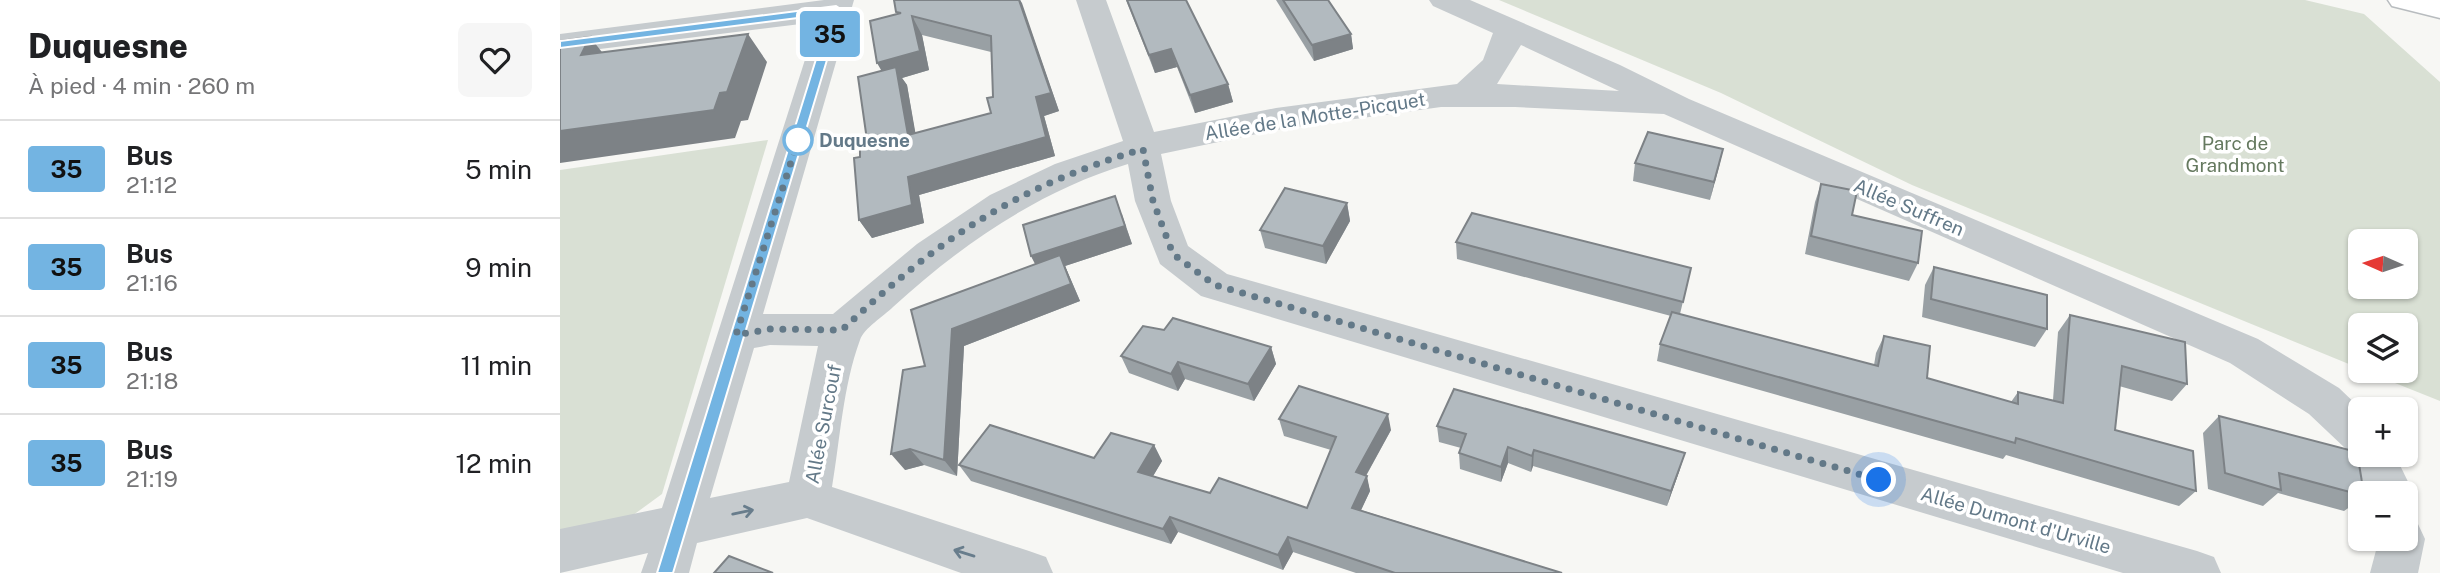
<!DOCTYPE html>
<html lang="fr">
<head>
<meta charset="utf-8">
<style>
	body { margin:0; font-family:"Public Sans",sans-serif; background:#f6f6f6; color:#202124; height:100vh; display:flex; flex-direction:column; font-size:26px; white-space:nowrap }
	* { box-sizing:border-box; margin:0 }
	p { font-size:23px; color:#757577 }
	.icon { flex:none; width:38px; height:38px; fill:none; stroke:currentColor; stroke-width:2; stroke-linecap:round; stroke-linejoin:round }
	.map { position:relative; flex:1; overflow:hidden }
	.drawer { display:flex; flex-direction:column; background:#fff; width:560px }
	.drawer>* { flex:none }
	.badge { padding:0 14px; border-radius:5px; font-size:24px; line-height:46px }
	.needle { width:46px; rotate:273deg }
	.controls { position:absolute; left:1788px; top:229px; display:grid; gap:14px }
	.controls a { display:grid; place-items:center; width:70px; height:70px; border-radius:10px; background:#fff; box-shadow:0 2px 5px #0004; font-size:35px }
	.you { position:absolute; width:35px; height:35px; margin:-18px; border:5px solid #fff; border-radius:50%; background:#1a73e8; box-shadow:0 0 0 10px #1a73e833 }
	.map>.badge { position:absolute; translate:-50% -50%; box-shadow:0 0 0 4px #fff }
	.round { display:grid; place-items:center; flex:none; width:74px; height:74px; border-radius:10px; background:#f6f6f6 }
	.headline { display:flex; align-items:center; justify-content:space-between; height:119px; padding:0 28px }
	h1 { font-size:33px; font-weight:800; line-height:52px }
	ul { padding:0; list-style:none }
	li { display:flex; align-items:center; gap:21px; height:98px; padding:0 28px; border-top:2px solid #e0e0e0 }
	li div { flex:1 }
	li b { display:block; font-size:26px }
	li em { font-style:normal }
	li .badge { min-width:77px; font-weight:700; text-align:center }
	main { display:flex; flex:1; min-height:0 }
	.map>svg:first-child { display:block }
	.green { fill:#d9e0d4; fill-rule:evenodd }
	.lines { fill:none; stroke-linecap:round; stroke-linejoin:round }
	.highway-casing { stroke:#b8bcbf; stroke-width:3 }
	.minor { fill:#c6cbce; fill-rule:evenodd }
	.highway { fill:#fff; fill-rule:evenodd }
	.wall { fill:#99a0a4; fill-rule:evenodd }
	.shaded-wall { fill:#7d8286 }
	.building { fill:#b2babf; stroke:#7d8286; stroke-width:2 }
	.oneway { stroke:#687d8c }
	.line { fill:#73b4e2; stroke:#fff; stroke-width:2 }
	.walk { stroke:#637988; stroke-width:7; stroke-dasharray:0 12.6 }
	.stop-dot { fill:#fff; stroke:#73b4e2; stroke-width:3.5 }
	.labels { text-anchor:middle; dominant-baseline:central; stroke-width:7; stroke-linejoin:round; paint-order:stroke }
	.street-label { font-size:19px; fill:#637988; stroke:#fff }
	.stop-label { font-size:19px; font-weight:bold; fill:#637988; stroke:#fff; text-anchor:start }
	.park-label { font-size:19px; fill:#65795f; stroke:#fff }
</style>
</head>
<body>
<main>
<section class="drawer">
<div class="headline"><div><h1>Duquesne</h1><p>À pied · 4 min · 260 m</p></div><a class="round"><svg class="icon" aria-label="heart" viewBox="0 0 24 24"><path d="M12 20l-8-8c-3-5 5-10 8-4 3-6 11-1 8 4z"/></svg></a></div>
<ul>
<li><span class="badge" style="background:#73b4e2;color:#111">35</span><div><b>Bus</b><p>21:12</p></div><em>5 min</em></li>
<li><span class="badge" style="background:#73b4e2;color:#111">35</span><div><b>Bus</b><p>21:16</p></div><em>9 min</em></li>
<li><span class="badge" style="background:#73b4e2;color:#111">35</span><div><b>Bus</b><p>21:18</p></div><em>11 min</em></li>
<li><span class="badge" style="background:#73b4e2;color:#111">35</span><div><b>Bus</b><p>21:19</p></div><em>12 min</em></li>
</ul>
</section>
<div class="map">
<svg width="1880" height="573" viewBox="0 0 1880 573">
	<rect width="100%" height="100%" fill="#f7f7f4"/>
	<g class="green">
		<path d="M939,0H1745L1804,14L1880,82V401L1805,371H1846V326H1801V369L1352,185L1161,93ZM1801,242H1846V287H1801Z"/>
		<polygon points="208,140 102,494 65,521 0,533 0,170"/>
	</g>
	<g class="lines">
		<g class="highway-casing">
			<polygon id="highway" points="1828,0 1880,0 1880,18 1832,6"/>
		</g>
		<g class="minor">
			<path d="M264,0H294L203,314H273L357,244L430,195L495,164L563,141L516,0H546L594,132L716,108L897,84L923,60L933,33L873,6L869,0H910L1060,65L1129,99L1698,339L1779,388L1802,410L1801,455H1835L1854,494L1846,509V494H1809L1791,455L1793,452L1786,449L1749,414L1670,363L1104,114L955,107H881L716,130L601,154L611,201L628,246L667,274L1637,551L1654,557L1661,573H1563L641,296L600,264L575,201L568,164C479,191 402,244 333,307C324,316 304,328 300,340C283,386 280,440 272,487L469,551L486,557L493,573H401L247,518L137,543L129,573H81L88,553L0,573V529L102,508L257,22L0,54V34ZM961,45L1059,91L937,84ZM210,345L258,346L229,482L150,498L194,348Z"/>
			<polygon points="1846,519 1858,524 1865,539 1858,573 1810,573 1819,539 1846,539"/>
		</g>
		<use href="#highway" class="highway"/>
	</g>
	<g class="wall">
		<path d="M460,0L499,111L484,116L495,156L359,195L364,223L312,238L299,220L300,157L308,147L321,71L337,14L336,12ZM362,35L431,52L433,97L431,113L355,133L347,85L342,78L369,70Z"/>
		<polygon points="566,0 626,0 668,84 673,102 635,113 617,67 595,73"/>
		<polygon points="716,0 768,0 791,34 793,49 754,61"/>
		<polygon points="1163,149 1150,200 1073,181 1075,163"/>
		<polygon points="1261,184 1292,215 1358,263 1349,281 1245,254 1255,202"/>
		<polygon points="787,203 790,221 766,264 705,248 700,230"/>
		<polygon points="562,214 572,244 505,266 520,301 404,346 397,476 364,465 345,470 365,366 476,264 471,256"/>
		<polygon points="896,242 1131,268 1120,314 1314,365 1316,353 1324,336 1367,378 1451,402 1458,392 1493,400 1498,332 1510,315 1627,384 1612,401 1559,386 1555,430 1636,491 1619,506 1446,455 1443,459 1097,361 1100,344 1111,316 897,259"/>
		<polygon points="1374,267 1487,329 1475,347 1362,317 1365,285"/>
		<polygon points="604,330 711,347 716,364 694,401 625,379 618,391 569,373 561,356"/>
		<polygon points="1659,416 1801,494 1801,499 1784,511 1718,493 1703,506 1648,489 1643,433"/>
		<polygon points="719,419 831,430 806,476 810,491 801,510 1002,573 796,573 733,552 723,570 618,532 611,544 411,481 399,465 534,458 594,445 602,461 593,476 650,493 747,508 771,450 724,436"/>
		<polygon points="877,426 1120,469 1107,506 973,466 971,472 948,463 941,482 900,469 899,453 901,448 879,442"/>
	</g>
	<g class="shaded-wall">
		<polygon points="459,0 460,0 462,3 499,111 484,116 495,156 359,195 364,223 312,238 299,220 348,177 476,97"/>
		<polygon points="352,16 362,35 369,70 342,78 347,85 359,153 348,135 328,82 317,63"/>
		<polygon points="188,34 207,62 188,120 181,121 175,138 0,163 0,131 160,93"/>
		<polygon points="791,34 793,49 754,61 752,45"/>
		<polygon points="30,37 53,66 21,55"/>
		<polygon points="611,49 617,67 595,73 589,55"/>
		<polygon points="668,84 673,102 635,113 630,95"/>
		<polygon points="1163,149 1159,167 1150,200 1154,182"/>
		<polygon points="555,196 572,244 505,266 520,301 404,346 397,476 384,460 392,329 480,274 471,256"/>
		<polygon points="787,203 790,221 766,264 763,246"/>
		<polygon points="711,347 716,364 694,401 688,384"/>
		<polygon points="618,362 625,379 618,391 611,374"/>
		<polygon points="828,414 831,430 799,488 796,472"/>
		<polygon points="594,445 602,461 586,488 578,472"/>
		<polygon points="948,447 948,463 941,482 941,467"/>
		<polygon points="350,449 364,465 345,470 331,454"/>
		<polygon points="974,450 973,466 971,472 972,456"/>
		<polygon points="1125,453 1120,469 1107,506 1111,491"/>
		<polygon points="807,476 810,491 795,523 792,508"/>
		<polygon points="610,517 618,532 611,544 603,529"/>
		<polygon points="728,537 733,552 723,570 718,555"/>
	</g>
	<g class="building">
		<polygon points="334,0 459,0 491,93 476,97 486,137 348,177 352,205 299,220 294,158 300,157 300,149 308,147 298,77 336,67 348,135 431,113 427,98 433,97 431,36 352,16 360,51 317,63 310,21 341,13 336,12"/>
		<polygon points="567,0 626,0 668,84 630,95 611,49 589,55"/>
		<polygon points="723,0 768,0 791,34 752,45"/>
		<polygon points="188,34 167,92 160,93 154,110 0,131 0,41 30,37 21,55"/>
		<polygon points="1088,132 1163,149 1154,182 1075,163"/>
		<polygon points="1261,184 1297,191 1292,215 1362,231 1358,263 1251,236"/>
		<polygon points="725,188 787,203 763,246 700,230"/>
		<polygon points="555,196 565,226 471,256 463,225"/>
		<polygon points="912,213 1131,268 1123,302 896,242"/>
		<polygon points="500,255 511,284 392,329 384,460 350,449 331,454 343,370 365,366 351,310"/>
		<polygon points="1374,267 1487,295 1487,329 1371,299"/>
		<polygon points="1112,312 1318,366 1324,336 1370,346 1367,378 1458,404 1458,392 1503,403 1510,315 1625,342 1627,384 1562,366 1555,430 1633,451 1636,491 1456,438 1455,443 1100,344"/>
		<polygon points="613,318 711,347 688,384 618,362 611,374 561,356 583,326 604,330"/>
		<polygon points="739,386 828,414 796,472 807,476 792,508 1002,573 835,573 728,537 718,555 610,517 603,529 399,465 430,425 534,458 551,433 594,445 578,472 650,493 659,478 747,508 776,437 719,419"/>
		<polygon points="894,389 1125,453 1111,491 974,450 972,456 948,447 941,467 899,453 906,434 877,426"/>
		<polygon points="1659,416 1797,452 1804,494 1801,494 1801,495 1719,473 1721,490 1665,473"/>
		<polygon points="169,556 213,573 154,573"/>
	</g>
	<defs><path id="oneway-shaft" d="M-6 0H5M1.5-3L5.5 0L1.5 3" fill="none" stroke-width="1.6" stroke-linecap="round" stroke-linejoin="round" transform="scale(1.75)"/></defs>
	<g class="oneway">
		<use href="#oneway-shaft" transform="translate(183 512) rotate(-12)"/>
		<use href="#oneway-shaft" transform="translate(404 553) rotate(-163)"/>
	</g>
	<polygon class="line" points="276,6 282,10 113,573 97,573 270,14 0,48 0,41"/>
	<g class="lines">
		<path class="walk" d="M238,140L176,335L210,329L282,330C380,238 453,188 583,149L593,201L613,254L655,285L1319,480"/>
	</g>
	<circle class="stop-dot" cx="238" cy="140" r="14"/>
	<g class="labels">
		<g class="street-label">
			<text transform="translate(755 116) rotate(-9)">Allée de la Motte-Picquet</text>
			<text transform="translate(1349 207) rotate(23)">Allée Suffren</text>
			<text transform="translate(263 424) rotate(-79)">Allée Surcouf</text>
			<text transform="translate(1456 520) rotate(16)">Allée Dumont d'Urville</text>
		</g>
		<g class="stop-label">
			<text x="259" y="140">Duquesne</text>
		</g>
		<g class="park-label">
			<text x="1675" y="143">Parc de<tspan x="1675" dy="22">Grandmont</tspan></text>
		</g>
	</g>
</svg>
<div class="controls">
<a><svg class="needle" viewBox="-14 -14 28 28"><path d="M0-13l5 13h-10z" fill="#e53935"/><path d="M0 13l5-13h-10z" fill="#757577"/></svg></a>
<a><svg class="icon" aria-label="layers" viewBox="0 0 24 24"><path d="M12 4l9 5-9 5-9-5zM3 14l9 5 9-5"/></svg></a>
<a>+</a>
<a>−</a>
</div>
<div class="you" style="left:1319px;top:480px"></div>
<b class="badge" style="left:270px;top:34px;background:#73b4e2;color:#111">35</b>
</div>
</main>
</body>
</html>
